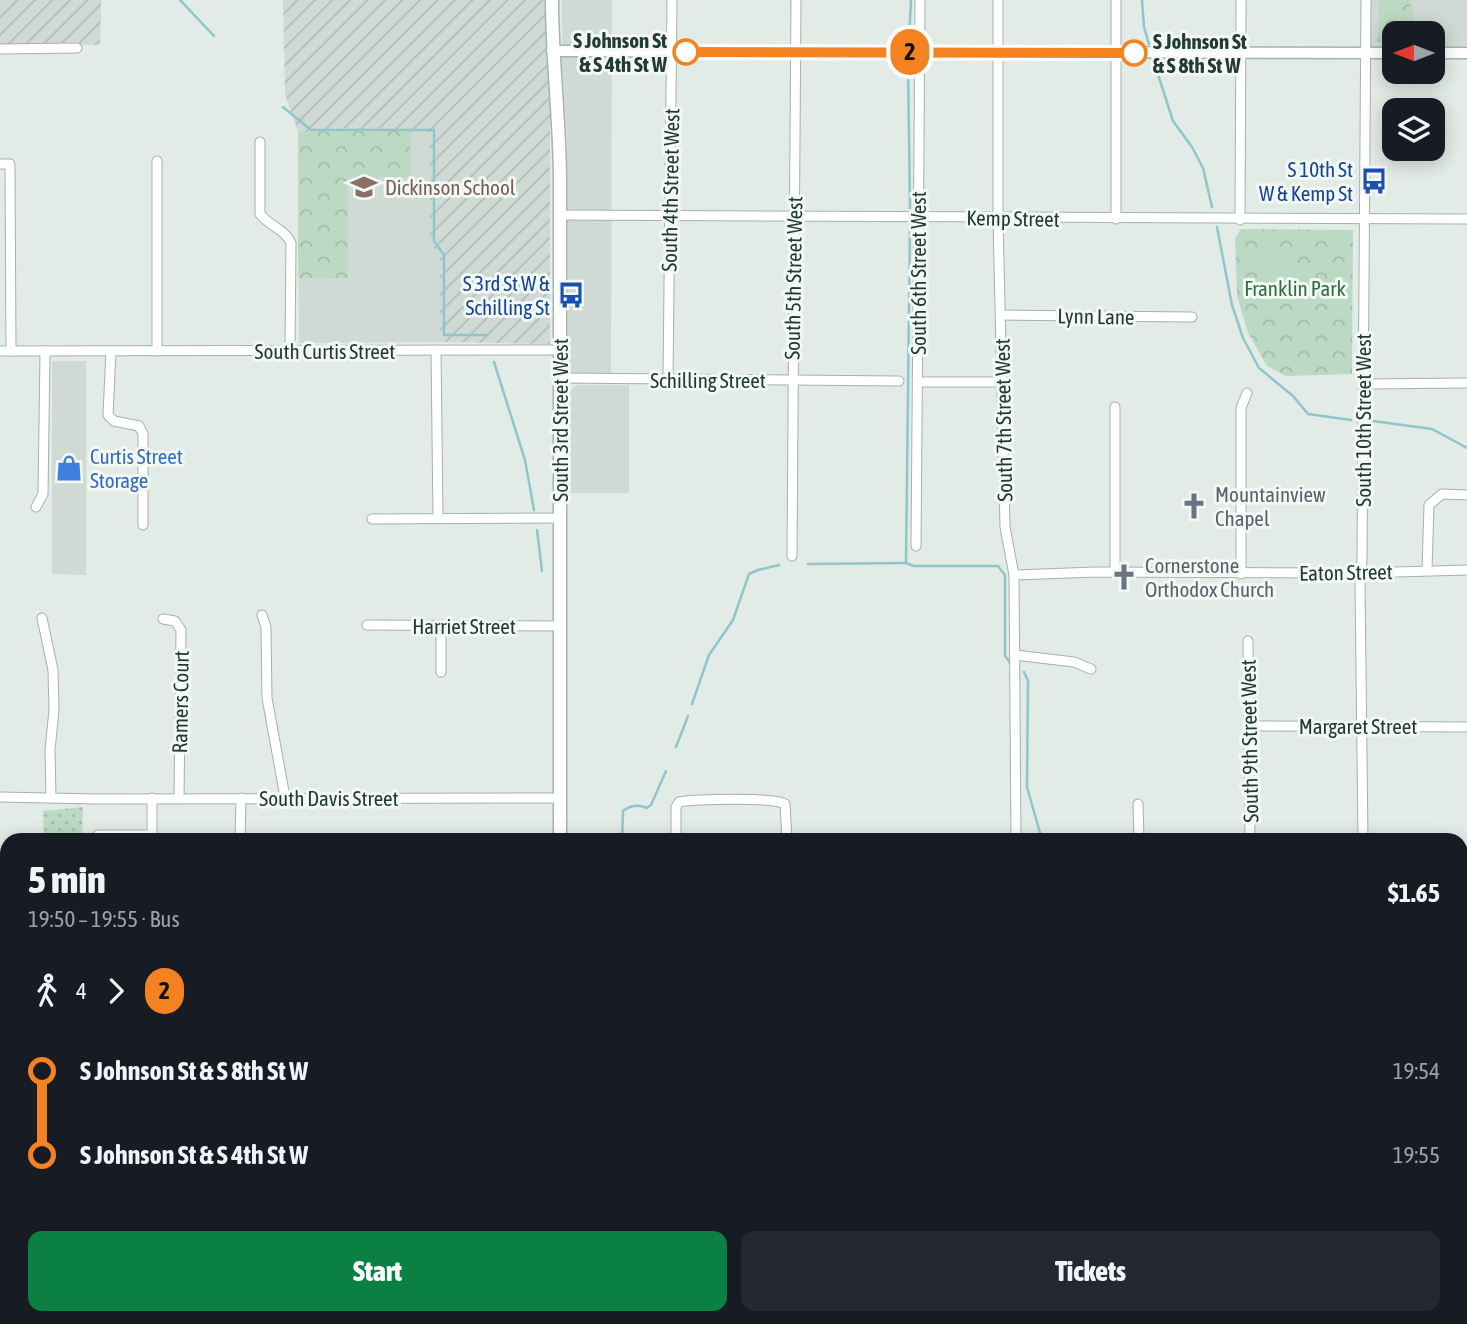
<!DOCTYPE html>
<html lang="en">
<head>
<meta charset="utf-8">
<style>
	body { margin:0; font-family:"Asap Condensed",sans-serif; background:#242831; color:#f1f3f6; height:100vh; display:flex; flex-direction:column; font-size:26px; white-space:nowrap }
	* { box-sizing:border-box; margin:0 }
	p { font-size:23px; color:#9ea1a6 }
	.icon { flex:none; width:38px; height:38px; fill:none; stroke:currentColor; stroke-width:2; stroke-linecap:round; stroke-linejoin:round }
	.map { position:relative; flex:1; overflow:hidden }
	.details { position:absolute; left:0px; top:833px; width:1468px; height:492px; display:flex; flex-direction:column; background:#171b24; border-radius:21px 21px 0 0; box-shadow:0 4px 18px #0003 }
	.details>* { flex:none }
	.badge { padding:0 14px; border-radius:23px; font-size:24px; line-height:46px }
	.needle { width:46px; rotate:270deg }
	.tools { position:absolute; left:1382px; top:21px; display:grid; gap:14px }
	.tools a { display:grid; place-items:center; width:63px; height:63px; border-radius:14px; background:#171b24; box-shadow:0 4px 18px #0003; font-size:35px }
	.map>.badge { position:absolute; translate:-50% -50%; box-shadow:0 0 0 4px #fff }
	.legs { display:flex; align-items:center; gap:10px; height:77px; padding:0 28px; font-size:23px }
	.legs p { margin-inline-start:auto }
	.overview { display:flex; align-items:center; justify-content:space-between; height:119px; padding:0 28px }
	h1 { font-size:38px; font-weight:800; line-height:52px }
	.action { display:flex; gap:14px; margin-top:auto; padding:14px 28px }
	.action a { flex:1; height:80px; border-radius:14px; background:#0b8043; color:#fff; font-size:28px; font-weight:800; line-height:80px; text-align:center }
	.action a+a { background:#242831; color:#f1f3f6 }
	ul { padding:0 28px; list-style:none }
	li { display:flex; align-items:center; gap:24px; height:84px; font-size:26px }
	li i { display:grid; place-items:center; width:10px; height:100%; margin:0 9px; background:currentColor }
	li i::after { content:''; width:18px; height:18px; margin:-9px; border:5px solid; border-radius:50%; background:#171b24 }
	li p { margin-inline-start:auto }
	li:first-child i { background:linear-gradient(#0000 50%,currentColor 0) }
	li:last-child i { background:linear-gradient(currentColor 50%,#0000 0) }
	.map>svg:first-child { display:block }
	.built { fill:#d0dad5 }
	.industrial { fill:url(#industrial-furrows) }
	.grass { fill:url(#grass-dots) }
	.park { fill:url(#park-crowns) }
	.garden { fill:#bcdac3 }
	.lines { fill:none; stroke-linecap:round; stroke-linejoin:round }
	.stream { stroke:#8ec6cc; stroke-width:2.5 }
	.minor-casing { stroke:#a5b2ad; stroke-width:11 }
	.tertiary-casing { stroke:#a5b2ad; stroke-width:13 }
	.secondary-casing { stroke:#a1b6ad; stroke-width:15 }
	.trunk-casing { stroke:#c1c8c6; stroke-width:17 }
	.minor { stroke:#fff; stroke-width:9 }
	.tertiary { stroke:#fff; stroke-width:10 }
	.secondary { stroke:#fff; stroke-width:12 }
	.trunk { stroke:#4e8072; stroke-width:14 }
	.line-1-casing { stroke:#fff; stroke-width:16 }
	.line-1 { stroke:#f58220; stroke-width:10 }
	.stop-1-dot { fill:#fff; stroke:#f58220; stroke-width:3.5 }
	.labels { text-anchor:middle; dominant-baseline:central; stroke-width:6; stroke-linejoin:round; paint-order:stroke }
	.stop-label { font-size:21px; font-weight:bold; fill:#233a33; stroke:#f2f8f4; text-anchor:end }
	.transit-label { font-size:21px; fill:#164399; stroke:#f2f8f4; text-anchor:end }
	.education-label { font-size:21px; fill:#785e54; stroke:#f2f8f4; text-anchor:start }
	.street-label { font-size:21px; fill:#233a33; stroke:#f2f8f4 }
	.park-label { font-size:21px; fill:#316e45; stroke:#f2f8f4 }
	.shop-label { font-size:21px; fill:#366cbe; stroke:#f2f8f4; text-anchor:start }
	.worship-label { font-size:21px; fill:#5b616d; stroke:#f2f8f4; text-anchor:start }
</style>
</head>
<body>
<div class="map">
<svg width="1467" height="1324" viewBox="0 0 1467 1324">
	<defs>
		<pattern id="industrial-furrows" width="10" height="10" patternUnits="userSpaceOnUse" patternTransform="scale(1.75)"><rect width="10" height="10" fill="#d0dad5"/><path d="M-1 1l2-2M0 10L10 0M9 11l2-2" fill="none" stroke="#b2bcb7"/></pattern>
		<pattern id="grass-dots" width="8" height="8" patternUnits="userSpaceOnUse" patternTransform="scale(1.75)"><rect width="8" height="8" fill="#bcdac3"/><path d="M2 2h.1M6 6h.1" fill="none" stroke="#a1bca8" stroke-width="1.8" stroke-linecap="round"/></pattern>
		<pattern id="park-crowns" width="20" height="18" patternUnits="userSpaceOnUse" patternTransform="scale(1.75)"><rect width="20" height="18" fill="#bcdac3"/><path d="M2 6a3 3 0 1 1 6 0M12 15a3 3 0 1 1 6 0" fill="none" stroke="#a1bca8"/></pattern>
	</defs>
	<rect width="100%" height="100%" fill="#e2ebe6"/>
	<g class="built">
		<polygon points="562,0 612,0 611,376 568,374 567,138 562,67"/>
		<polygon points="1370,0 1467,0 1467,46 1433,47 1433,33 1395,33 1395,47 1370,47"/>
		<polygon points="430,131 430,242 440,257 440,342 299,343 298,132"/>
		<polygon points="52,361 86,361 86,575 52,574"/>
		<polygon points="578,385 629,385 629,493 570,493 570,390"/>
		<rect x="1461" y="929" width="6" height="93"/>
		<polygon points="1461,1049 1465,1049 1464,1146 1461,1146"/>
	</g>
	<g class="industrial">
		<polygon points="0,0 101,0 100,45 0,44"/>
		<polygon points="283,0 550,0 550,344 440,342 440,257 430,243 430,132 298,132 285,94"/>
	</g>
	<g class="grass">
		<polygon points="83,807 82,840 44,840 43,811"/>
		<rect x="0" y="891" width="7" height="100"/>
	</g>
	<g class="park">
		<polygon points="1379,0 1410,0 1415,21 1409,22 1413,33 1395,33 1395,42 1378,42"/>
		<polygon points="411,131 410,177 348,178 348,278 298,278 298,132"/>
		<polygon points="1241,229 1353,230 1352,374 1286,376 1267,366 1248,333 1237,296 1235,238"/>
	</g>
	<g class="garden">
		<polygon points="1291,256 1295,259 1295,296 1259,297 1258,257"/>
		<polygon points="0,1071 7,1071 7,1157 6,1160 0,1160"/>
	</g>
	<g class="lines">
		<g class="stream">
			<polyline points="180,0 214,36"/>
			<polyline points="1142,0 1144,27 1149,44"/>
			<polyline points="909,41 911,0"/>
			<polyline points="1154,62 1173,121 1192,147 1203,168 1212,207"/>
			<polyline points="908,63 910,208"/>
			<polyline points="283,107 311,130 434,130 434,241 444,255 444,335 486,335"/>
			<polyline points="910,225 906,563 914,566 998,566 1005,575 1005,656 1011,664"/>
			<polyline points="1217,227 1232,305 1243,338 1259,368 1293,396 1308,414 1351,420"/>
			<polyline points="494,362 525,460 534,510"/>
			<polyline points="1373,421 1432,429 1467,448"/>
			<polyline points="537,530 542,571"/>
			<polyline points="808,564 906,563"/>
			<polyline points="1024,672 1028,681 1027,787 1042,840"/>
			<polyline points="692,704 709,655 733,620 749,574 758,570 779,565"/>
			<polyline points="676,747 688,716"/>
			<path d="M622,840L623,811C631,805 638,804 647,808L651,805L666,771"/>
			<polyline points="817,1318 818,1324"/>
			<polyline points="1165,1318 1166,1324"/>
		</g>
		<g class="minor-casing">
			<g id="minor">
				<polyline points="998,0 998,218 1005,527 1014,575 1016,840"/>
				<polyline points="0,49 77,48"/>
				<path d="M260,142V214C269,226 285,229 291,243L290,351"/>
				<polyline points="157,161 157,351"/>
				<polyline points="0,164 10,164 11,351"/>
				<polyline points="560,215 1467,219"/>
				<polyline points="1116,219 1116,0"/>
				<polyline points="1240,220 1241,0"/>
				<polyline points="1001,315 1192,317"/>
				<polyline points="436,350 438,518"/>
				<polyline points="0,351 560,350"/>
				<polyline points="111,351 108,415 114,421 139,426 143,434 143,525"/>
				<polyline points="559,378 899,381"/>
				<polyline points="668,380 672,0"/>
				<polyline points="918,382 1002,382"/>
				<polyline points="1364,384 1467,383"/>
				<polyline points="36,507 43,494 45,351"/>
				<polyline points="372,519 559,518"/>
				<path d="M916,546C918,364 918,181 920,0"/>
				<polyline points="792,556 796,0"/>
				<polyline points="1427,570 1429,505 1442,494 1467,495"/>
				<polyline points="1115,573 1115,407"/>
				<polyline points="1241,574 1241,408 1247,393"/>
				<polyline points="1014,575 1095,572 1361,573 1467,570"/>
				<polyline points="262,615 266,627 267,698 285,797"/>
				<polyline points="42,618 53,670 54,710 50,750 51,798"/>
				<polyline points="163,619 175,621 181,630 179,798"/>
				<polyline points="367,625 560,626"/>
				<polyline points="441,626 441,672"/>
				<polyline points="1248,641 1250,840"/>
				<polyline points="1015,655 1074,662 1091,669"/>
				<polyline points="1249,726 1467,727"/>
				<polyline points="0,797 97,799 560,798"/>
				<polyline points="152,798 152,839"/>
				<polyline points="1138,804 1139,840"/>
				<polyline points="98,835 152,835"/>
				<polyline points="240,840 241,798"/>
				<path d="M676,840V807L679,802C696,799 773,797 785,804L787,840"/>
				<polyline points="1363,840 1360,583 1362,559 1366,0"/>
				<polyline points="1461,878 1467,878"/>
				<polyline points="0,1247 7,1247"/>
				<polyline points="1461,1253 1467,1253"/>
				<polyline points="163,1318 163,1324"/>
				<polyline points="389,1318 389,1324"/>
				<polyline points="1019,1318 1019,1324"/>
				<polyline points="1109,1318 1109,1324"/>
				<polyline points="19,1324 19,1318"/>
				<polyline points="1200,1324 1200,1318"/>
			</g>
		</g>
		<g class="tertiary-casing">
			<g id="tertiary">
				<polyline points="552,51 1395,53"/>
				<polyline points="1433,53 1467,53"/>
				<polyline points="562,1318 562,1324"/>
			</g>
		</g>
		<g class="secondary-casing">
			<path id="secondary" d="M552,0C552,61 560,121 560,182V840"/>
		</g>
		<g class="trunk-casing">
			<g id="trunk">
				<polyline points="0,1031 7,1031"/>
				<polyline points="1461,1032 1467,1032"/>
			</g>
		</g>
		<use href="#minor" class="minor"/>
		<use href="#tertiary" class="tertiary"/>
		<use href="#secondary" class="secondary"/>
		<use href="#trunk" class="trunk"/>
	</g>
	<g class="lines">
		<g class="line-1-casing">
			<polyline id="line-1" points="686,52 1134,53"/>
		</g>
		<use href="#line-1" class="line-1"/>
	</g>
	<defs>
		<g id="bus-bare" transform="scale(2.1)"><path d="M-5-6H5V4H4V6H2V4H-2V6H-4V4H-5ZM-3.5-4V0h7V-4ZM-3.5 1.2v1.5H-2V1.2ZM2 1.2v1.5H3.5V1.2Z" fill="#1a4fb4" stroke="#f2f8f4" stroke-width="2.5" paint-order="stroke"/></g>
		<g id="school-bare" transform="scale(2.1)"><path d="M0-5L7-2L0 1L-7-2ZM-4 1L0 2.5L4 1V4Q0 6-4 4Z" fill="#8d6e63" stroke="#f2f8f4" stroke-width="2.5" paint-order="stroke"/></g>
		<g id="shop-bare" transform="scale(2.1)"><path d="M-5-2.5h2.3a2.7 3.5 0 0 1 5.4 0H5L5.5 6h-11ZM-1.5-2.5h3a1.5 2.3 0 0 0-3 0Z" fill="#3f7fe0" stroke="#f2f8f4" stroke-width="2.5" paint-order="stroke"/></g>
		<g id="church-bare" transform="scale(2.1)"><path d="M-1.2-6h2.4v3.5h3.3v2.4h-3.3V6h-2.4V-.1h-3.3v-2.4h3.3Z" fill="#6b7280" stroke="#f2f8f4" stroke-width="2.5" paint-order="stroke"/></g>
	</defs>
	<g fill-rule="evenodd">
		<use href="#bus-bare" x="1374" y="181"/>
		<use href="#school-bare" x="364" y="187"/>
		<use href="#bus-bare" x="571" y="295"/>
		<use href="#shop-bare" x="69" y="468"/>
		<use href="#church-bare" x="1194" y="506"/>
		<use href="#church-bare" x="1124" y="577"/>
	</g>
	<g class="stop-1-dot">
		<circle cx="686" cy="52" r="12"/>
		<circle cx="1134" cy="53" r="12"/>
	</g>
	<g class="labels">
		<g class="stop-label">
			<text x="667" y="40">S Johnson St<tspan x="667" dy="24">&amp; S 4th St W</tspan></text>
			<text x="1153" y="41" text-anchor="start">S Johnson St<tspan x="1153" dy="24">&amp; S 8th St W</tspan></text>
		</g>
		<g class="transit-label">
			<text x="1353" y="169">S 10th St<tspan x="1353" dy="24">W &amp; Kemp St</tspan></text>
			<text x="550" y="283">S 3rd St W &amp;<tspan x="550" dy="24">Schilling St</tspan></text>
		</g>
		<g class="education-label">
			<text x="385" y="187">Dickinson School</text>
		</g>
		<g class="street-label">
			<text transform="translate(670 190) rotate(-89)">South 4th Street West</text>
			<text transform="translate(1013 218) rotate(1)">Kemp Street</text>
			<text transform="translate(918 273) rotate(-90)">South 6th Street West</text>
			<text transform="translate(793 278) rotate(-89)">South 5th Street West</text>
			<text transform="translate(1096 316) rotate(1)">Lynn Lane</text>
			<text x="325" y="351">South Curtis Street</text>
			<text x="708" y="380">Schilling Street</text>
			<text transform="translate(560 420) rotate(-90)">South 3rd Street West</text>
			<text transform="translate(1003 420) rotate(-91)">South 7th Street West</text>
			<text transform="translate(1363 420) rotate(-90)">South 10th Street West</text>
			<text transform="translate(1346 572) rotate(-1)">Eaton Street</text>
			<text x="464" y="626">Harriet Street</text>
			<text transform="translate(180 702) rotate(-89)">Ramers Court</text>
			<text x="1358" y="726">Margaret Street</text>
			<text transform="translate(1249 741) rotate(-91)">South 9th Street West</text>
			<text x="329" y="798">South Davis Street</text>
		</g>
		<g class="park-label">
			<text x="1295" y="288">Franklin Park</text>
		</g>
		<g class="shop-label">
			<text x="90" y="456">Curtis Street<tspan x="90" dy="24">Storage</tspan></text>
		</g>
		<g class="worship-label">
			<text x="1215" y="494">Mountainview<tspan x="1215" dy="24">Chapel</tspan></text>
			<text x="1145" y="565">Cornerstone<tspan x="1145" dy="24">Orthodox Church</tspan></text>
		</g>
	</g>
</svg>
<div class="tools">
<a><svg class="needle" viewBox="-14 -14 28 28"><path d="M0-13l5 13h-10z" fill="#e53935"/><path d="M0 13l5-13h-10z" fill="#9ea1a6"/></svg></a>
<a><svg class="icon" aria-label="layers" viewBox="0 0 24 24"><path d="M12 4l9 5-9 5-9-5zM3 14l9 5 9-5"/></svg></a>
</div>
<b class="badge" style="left:910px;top:52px;background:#f58220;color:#111">2</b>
<section class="details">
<div class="overview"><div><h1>5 min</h1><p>19:50 – 19:55 · Bus</p></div><b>$1.65</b></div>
<div class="legs"><svg class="icon" aria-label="walk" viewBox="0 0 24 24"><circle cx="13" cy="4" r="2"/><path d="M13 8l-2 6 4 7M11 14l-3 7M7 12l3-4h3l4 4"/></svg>4<svg class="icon" aria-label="forward" viewBox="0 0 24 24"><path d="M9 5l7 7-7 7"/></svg><b class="badge" style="background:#f58220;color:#111">2</b></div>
<ul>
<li><i style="color:#f58220"></i><b>S Johnson St &amp; S 8th St W</b><p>19:54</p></li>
<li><i style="color:#f58220"></i><b>S Johnson St &amp; S 4th St W</b><p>19:55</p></li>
</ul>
<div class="action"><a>Start</a><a>Tickets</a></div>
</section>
</div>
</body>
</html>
